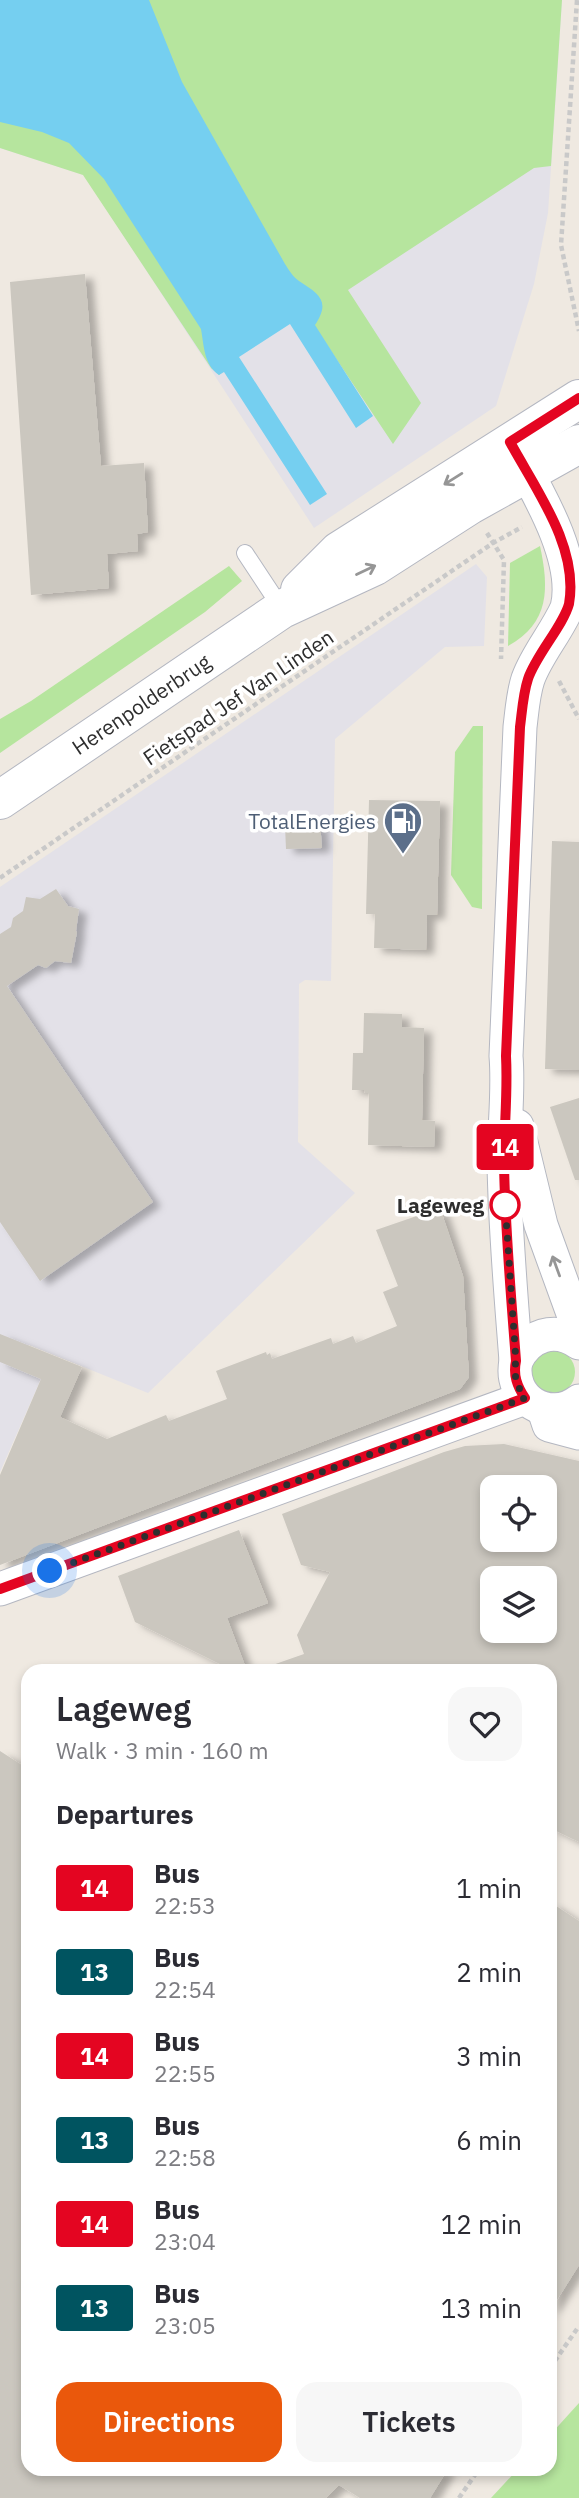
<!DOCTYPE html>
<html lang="en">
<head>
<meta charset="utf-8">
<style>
	body { margin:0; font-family:"IBM Plex Sans",sans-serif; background:#f7f7f7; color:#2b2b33; height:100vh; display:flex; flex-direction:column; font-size:26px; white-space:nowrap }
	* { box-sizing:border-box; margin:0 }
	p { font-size:23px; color:#7c7c81 }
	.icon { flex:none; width:38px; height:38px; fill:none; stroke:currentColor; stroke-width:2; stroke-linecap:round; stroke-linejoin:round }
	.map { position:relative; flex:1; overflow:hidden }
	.sheet { position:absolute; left:21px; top:1664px; width:536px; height:812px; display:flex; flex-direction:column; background:#fff; border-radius:21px; box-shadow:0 4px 10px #0003 }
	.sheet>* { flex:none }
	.badge { padding:0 14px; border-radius:5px; font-size:24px; line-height:46px }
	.controls { position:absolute; left:480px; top:1475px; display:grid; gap:14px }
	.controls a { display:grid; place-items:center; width:77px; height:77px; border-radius:14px; background:#fff; box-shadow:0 4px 10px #0003; font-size:35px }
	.you { position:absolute; width:35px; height:35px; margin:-18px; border:5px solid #fff; border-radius:50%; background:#1a73e8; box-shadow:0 0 0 10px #1a73e833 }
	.map>.badge { position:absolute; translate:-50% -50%; box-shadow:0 0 0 4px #fff }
	h2 { padding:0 35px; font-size:26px; line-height:63px }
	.round { display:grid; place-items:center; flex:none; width:74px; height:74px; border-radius:21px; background:#f7f7f7 }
	.overview { display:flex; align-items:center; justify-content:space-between; height:119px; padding:0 35px }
	h1 { font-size:33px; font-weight:600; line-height:52px }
	.button { display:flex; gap:14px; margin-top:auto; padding:14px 35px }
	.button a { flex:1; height:80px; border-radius:21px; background:#ea580c; color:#fff; font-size:28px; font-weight:600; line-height:80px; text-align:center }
	.button a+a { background:#f7f7f7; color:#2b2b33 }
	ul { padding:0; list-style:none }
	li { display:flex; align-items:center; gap:21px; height:84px; padding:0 35px }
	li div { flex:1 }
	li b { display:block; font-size:26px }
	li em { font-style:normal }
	li .badge { min-width:77px; font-weight:700; text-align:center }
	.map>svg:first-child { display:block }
	.industrial { fill:#e3e1e8 }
	.green { fill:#b6e59e }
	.water { fill:#75cff0 }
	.building { fill:#cbc7bf; fill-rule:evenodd; filter:url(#shadow) }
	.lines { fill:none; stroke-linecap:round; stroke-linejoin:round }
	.service-casing { stroke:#b4b7c1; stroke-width:18 }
	.minor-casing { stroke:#b4b7c1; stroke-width:35 }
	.tertiary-casing { stroke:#b4b7c1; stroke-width:40 }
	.path { stroke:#c9c9c9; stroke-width:4.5; stroke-dasharray:5 3.5; stroke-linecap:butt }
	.service { stroke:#fff; stroke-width:16 }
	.minor { stroke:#fff; stroke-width:33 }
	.tertiary { stroke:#fff; stroke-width:38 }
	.oneway { stroke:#969696 }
	.line-casing { stroke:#fff; stroke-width:16 }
	.line { stroke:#e40521; stroke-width:10 }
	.walk { stroke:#2e2e2e; stroke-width:7; stroke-dasharray:0 12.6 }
	.stop-dot { fill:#fff; stroke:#e40521; stroke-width:3.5 }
	.labels { text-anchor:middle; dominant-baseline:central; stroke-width:7; stroke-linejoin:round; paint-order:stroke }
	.street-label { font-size:21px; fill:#2e2e2e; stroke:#fff }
	.service-label { font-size:21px; fill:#4e5e75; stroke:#fff; text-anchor:end }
	.stop-label { font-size:21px; font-weight:bold; fill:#2e2e2e; stroke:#fff; text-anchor:end }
</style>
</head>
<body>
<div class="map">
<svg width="579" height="2498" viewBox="0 0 579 2498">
	<defs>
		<filter id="shadow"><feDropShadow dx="8" dy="4.5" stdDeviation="3.5" flood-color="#0004"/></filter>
	</defs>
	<rect width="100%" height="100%" fill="#efe9e1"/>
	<g class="industrial">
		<polygon points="0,0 562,0 548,213 534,284 496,406 314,528 84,175 0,148"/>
		<polygon points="476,564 487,577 484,646 445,647 335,739 331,981 305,980 299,984 298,1142 355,1193 148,1393 29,1345 18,1369 41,1379 0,1472 0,887"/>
	</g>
	<g class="green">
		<polygon points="97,0 562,0 551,166 534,168 348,290 421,403 393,444"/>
		<polygon points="0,104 95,137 238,357 219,375 211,368 83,175 0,148"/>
		<path d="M540,546C549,588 550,623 508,646L510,563Z"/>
		<polygon points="229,566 242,581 205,612 0,753 0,719 31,701"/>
		<polygon points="473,726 483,726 482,909 472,907 451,875 455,752"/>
		<circle cx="553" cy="1372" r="22"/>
		<polygon points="579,2403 579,2498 491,2498 518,2469 550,2469 550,2435"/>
	</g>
	<path class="water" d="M0,0H149L182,82L285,264C289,270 293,277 299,281C319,294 331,301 315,325L373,416L356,428L290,324L239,357L327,494L310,505L224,372L219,375C204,365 204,346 201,329L104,179L69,143L42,132L0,122Z"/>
	<g class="building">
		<polygon points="85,274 101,466 144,463 148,532 137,534 138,551 107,554 109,588 31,595 10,282"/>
		<polygon points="369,800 440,801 437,915 427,915 426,950 374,948 375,914 366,914"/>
		<polygon points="320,823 322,848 286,849 285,826"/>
		<polygon points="552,841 579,842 579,1070 545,1069"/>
		<polygon points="56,889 68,906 79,909 76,931 77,932 71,963 55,961 46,968 38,965 7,986 153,1202 40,1281 0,1222 0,934 11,927 13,918 23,911 26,897 40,899"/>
		<polygon points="364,1013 402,1014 402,1027 424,1028 422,1120 435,1121 434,1147 368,1145 369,1093 365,1093 364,1090 352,1090 353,1053 363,1053"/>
		<polygon points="579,1098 579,1180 575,1180 550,1107"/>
		<polygon points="440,1208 463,1276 469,1377 460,1389 0,1565 0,1475 41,1379 0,1362 0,1334 82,1367 60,1417 107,1439 166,1415 169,1421 227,1399 216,1371 266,1352 267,1355 270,1353 272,1359 331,1338 333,1344 353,1336 356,1343 397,1326 383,1292 398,1286 376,1230"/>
		<path d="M504,1444L579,1461V1842L550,1828V1671H265L264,1668L304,1654L297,1635L330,1572L301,1565L282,1514L444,1452L465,1446ZM492,1488H544V1540H492ZM492,1578H544V1631H492Z"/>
		<polygon points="239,1530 268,1603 227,1618 247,1671 234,1671 135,1622 118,1576"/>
		<polygon points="0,1751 28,1769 28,2469 448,2469 430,2498 360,2498 339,2485 326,2498 0,2498"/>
		<polygon points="550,1902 579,1921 579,2265 550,2311"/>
	</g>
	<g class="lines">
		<g class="service-casing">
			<polyline id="service" points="245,553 282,609"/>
		</g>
		<g class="minor-casing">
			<g id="minor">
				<path d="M515,451C537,491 579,560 567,608C556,633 537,654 528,679C523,694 522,711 520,727L506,1056C509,1092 504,1127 504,1163C505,1229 511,1295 516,1361C508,1399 549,1424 579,1401"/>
				<polyline points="517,1126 541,1225 579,1330"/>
				<path d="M516,1361C528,1335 555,1326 579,1343"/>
				<polyline points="544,1410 549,1425 579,1433"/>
				<polyline points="0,1589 525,1398"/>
			</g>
		</g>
		<g class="tertiary-casing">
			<g id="tertiary">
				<polyline points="300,590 339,551 579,399"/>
				<polyline points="0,800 282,609 375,566 470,505 579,444"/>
			</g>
		</g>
		<g class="path">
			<polyline points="577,0 561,245 579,331"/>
			<polyline points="487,533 504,560 501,659"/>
			<polyline points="559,681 579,719"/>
			<polyline points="0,878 493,543 522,527"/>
			<polyline points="550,2368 579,2326"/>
			<polyline points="459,2498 479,2469"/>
		</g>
		<use href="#service" class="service"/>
		<use href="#minor" class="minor"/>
		<use href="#tertiary" class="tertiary"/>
	</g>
	<defs><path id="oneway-shaft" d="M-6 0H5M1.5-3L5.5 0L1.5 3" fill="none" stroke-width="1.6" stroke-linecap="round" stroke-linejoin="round" transform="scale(1.75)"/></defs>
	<g class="oneway">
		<use href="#oneway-shaft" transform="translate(453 479) rotate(148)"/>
		<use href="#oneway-shaft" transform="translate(366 570) rotate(-25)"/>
		<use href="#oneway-shaft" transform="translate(556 1266) rotate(-110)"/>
	</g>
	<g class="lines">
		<g class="line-casing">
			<path id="line" d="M0,1589L525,1398C517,1386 513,1375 516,1361C511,1295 505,1229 504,1163C504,1127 508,1093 506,1056L520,727C522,712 523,694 528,679C536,655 563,626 569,604C579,547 536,490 510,442L579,398"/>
		</g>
		<use href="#line" class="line"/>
		<path class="walk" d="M50,1571L525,1398C517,1386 513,1375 516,1361L505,1203V1205"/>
	</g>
	<defs>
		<g id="fuel-pin" transform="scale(2.0125)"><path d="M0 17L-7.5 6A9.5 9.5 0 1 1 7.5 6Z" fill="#5c6f8a" stroke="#fff"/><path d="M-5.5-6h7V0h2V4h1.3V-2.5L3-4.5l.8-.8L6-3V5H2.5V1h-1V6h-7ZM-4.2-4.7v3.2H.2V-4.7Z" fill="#fff"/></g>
	</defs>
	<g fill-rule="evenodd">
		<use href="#fuel-pin" x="403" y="821"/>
	</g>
	<circle class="stop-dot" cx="505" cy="1205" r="14"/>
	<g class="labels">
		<g class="street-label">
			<text transform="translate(238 697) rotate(-34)">Fietspad Jef Van Linden</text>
			<text transform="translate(141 704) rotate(-34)">Herenpolderbrug</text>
		</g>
		<g class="service-label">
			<text x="376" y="821">TotalEnergies</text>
		</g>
		<g class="stop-label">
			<text x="484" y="1205">Lageweg</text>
		</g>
	</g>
</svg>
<div class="controls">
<a><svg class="icon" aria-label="locate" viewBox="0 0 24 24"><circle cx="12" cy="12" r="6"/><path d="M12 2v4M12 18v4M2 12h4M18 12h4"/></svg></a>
<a><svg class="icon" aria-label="layers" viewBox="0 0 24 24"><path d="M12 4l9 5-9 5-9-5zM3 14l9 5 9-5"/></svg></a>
</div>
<div class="you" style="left:50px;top:1571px"></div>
<b class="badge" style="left:505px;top:1147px;background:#e40521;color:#fff">14</b>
<section class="sheet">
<div class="overview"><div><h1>Lageweg</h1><p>Walk · 3 min · 160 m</p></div><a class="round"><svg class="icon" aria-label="heart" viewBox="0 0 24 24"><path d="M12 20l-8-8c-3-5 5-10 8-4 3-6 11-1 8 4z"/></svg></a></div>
<h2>Departures</h2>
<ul>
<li><span class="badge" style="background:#e40521;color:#fff">14</span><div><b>Bus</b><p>22:53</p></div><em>1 min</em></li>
<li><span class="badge" style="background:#005460;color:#fff">13</span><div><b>Bus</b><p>22:54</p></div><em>2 min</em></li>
<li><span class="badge" style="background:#e40521;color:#fff">14</span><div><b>Bus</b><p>22:55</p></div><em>3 min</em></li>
<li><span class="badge" style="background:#005460;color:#fff">13</span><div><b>Bus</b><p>22:58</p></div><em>6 min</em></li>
<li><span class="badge" style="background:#e40521;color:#fff">14</span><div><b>Bus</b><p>23:04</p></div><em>12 min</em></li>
<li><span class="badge" style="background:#005460;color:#fff">13</span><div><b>Bus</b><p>23:05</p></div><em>13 min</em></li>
</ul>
<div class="button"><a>Directions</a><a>Tickets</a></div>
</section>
</div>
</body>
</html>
